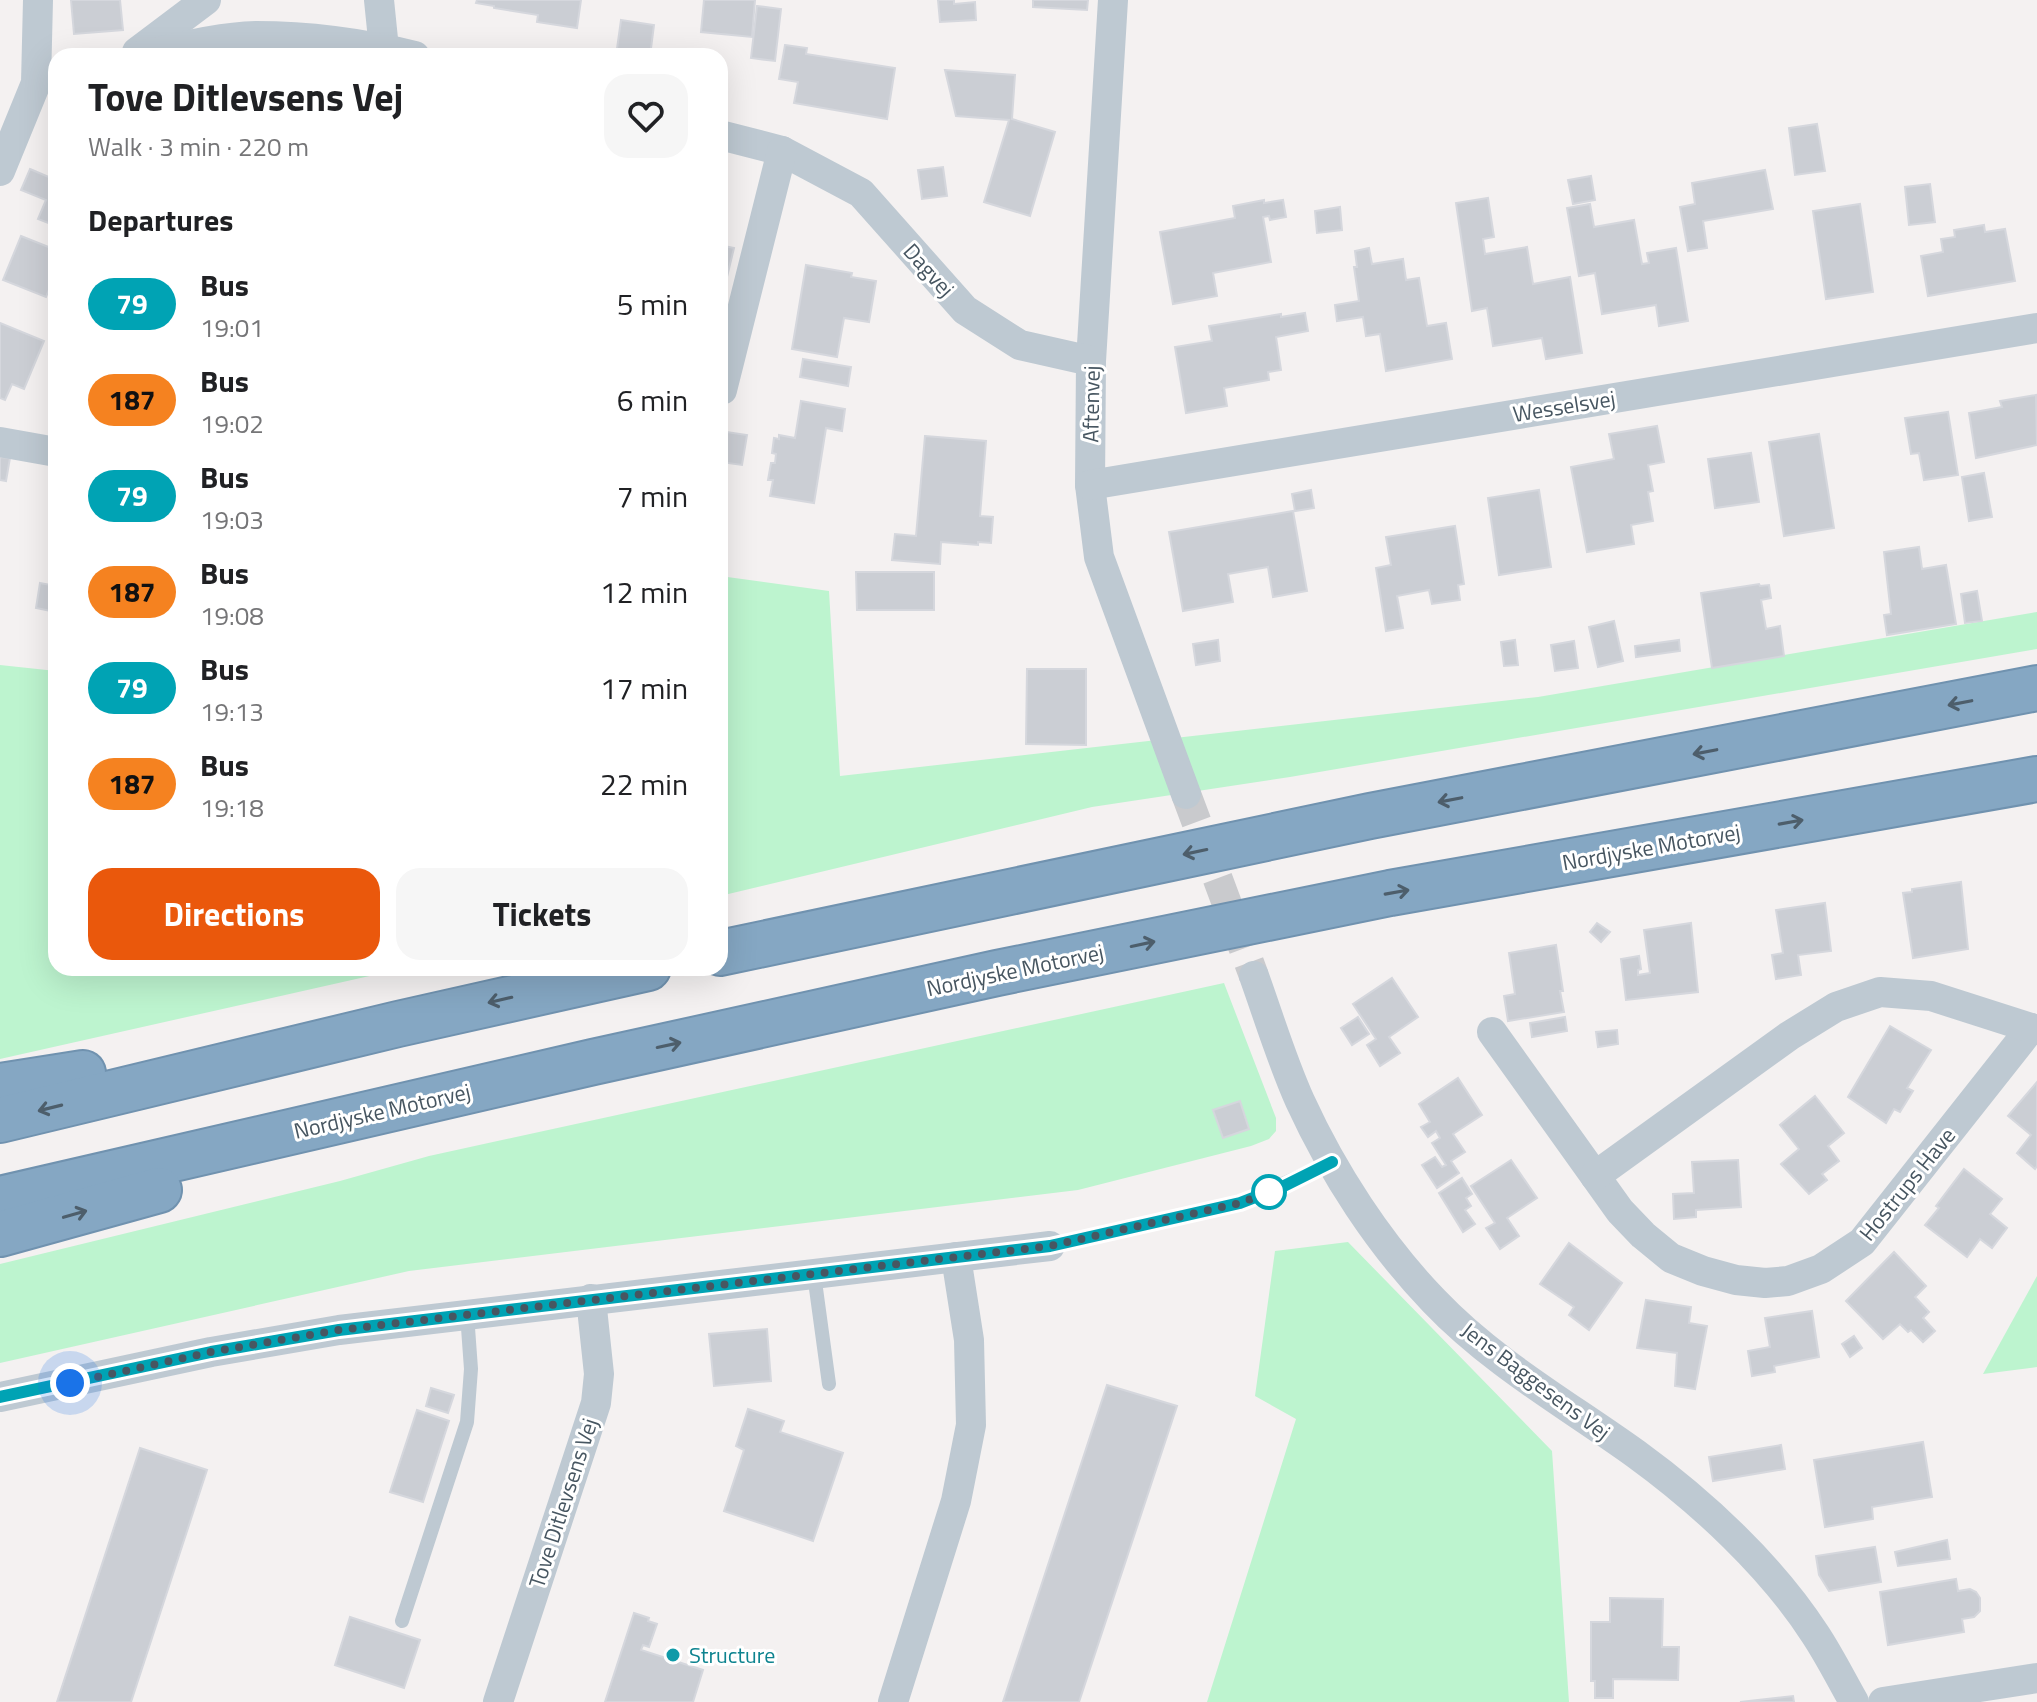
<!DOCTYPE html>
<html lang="en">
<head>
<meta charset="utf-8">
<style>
	body { margin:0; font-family:"Titillium Web",sans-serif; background:#f6f6f6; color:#202124; height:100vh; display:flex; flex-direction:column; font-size:30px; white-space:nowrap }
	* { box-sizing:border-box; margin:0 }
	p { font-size:26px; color:#757577 }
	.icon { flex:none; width:44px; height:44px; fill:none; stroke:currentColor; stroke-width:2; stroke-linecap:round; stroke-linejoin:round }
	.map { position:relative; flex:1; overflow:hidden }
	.details { position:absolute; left:48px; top:48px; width:680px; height:928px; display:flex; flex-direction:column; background:#fff; border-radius:24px; box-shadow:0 8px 32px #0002 }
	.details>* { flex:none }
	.badge { padding:0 16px; border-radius:26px; font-size:28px; line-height:52px }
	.you { position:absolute; width:40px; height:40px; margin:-20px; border:6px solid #fff; border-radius:50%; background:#1a73e8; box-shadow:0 0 0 12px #1a73e833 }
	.map>.badge { position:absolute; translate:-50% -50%; box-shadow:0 0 0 4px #fff }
	h2 { padding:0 40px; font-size:30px; line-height:72px }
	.round { display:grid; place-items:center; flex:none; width:84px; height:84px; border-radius:24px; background:#f6f6f6 }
	.headline { display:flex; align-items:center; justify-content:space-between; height:136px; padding:0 40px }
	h1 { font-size:38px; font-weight:700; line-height:60px }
	.button { display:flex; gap:16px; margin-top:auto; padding:16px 40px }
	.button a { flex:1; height:92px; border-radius:24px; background:#ea580c; color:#fff; font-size:32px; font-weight:700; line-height:92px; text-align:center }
	.button a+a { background:#f6f6f6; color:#202124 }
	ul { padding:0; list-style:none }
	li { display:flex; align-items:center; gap:24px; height:96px; padding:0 40px }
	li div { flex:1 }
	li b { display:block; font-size:30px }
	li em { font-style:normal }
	li .badge { min-width:88px; font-weight:700; text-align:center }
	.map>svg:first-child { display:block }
	.green { fill:#bdf4cf }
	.building { fill:#cbced4; stroke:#d5d7dd; stroke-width:2 }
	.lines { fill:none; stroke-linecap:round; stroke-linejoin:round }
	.minor-tunnel { stroke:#c9cacd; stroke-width:30; stroke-dasharray:30 15; stroke-linecap:butt }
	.motorway-casing { stroke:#7092af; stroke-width:48 }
	.service { stroke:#bec9d2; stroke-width:14 }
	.minor { stroke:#bec9d2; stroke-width:30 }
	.motorway { stroke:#85a7c3; stroke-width:44 }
	.oneway { stroke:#4d5e6b }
	.line-casing { stroke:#fff; stroke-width:18 }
	.line { stroke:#00a3b4; stroke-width:12 }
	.walk { stroke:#475661; stroke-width:8; stroke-dasharray:0 14.4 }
	.stop-dot { fill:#fff; stroke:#00a3b4; stroke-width:4 }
	.culture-dot { fill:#0f9aa8; stroke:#fff; stroke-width:3 }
	.labels { text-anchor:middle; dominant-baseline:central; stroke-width:6; stroke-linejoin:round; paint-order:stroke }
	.street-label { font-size:22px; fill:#475661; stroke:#fff }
	.culture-label { font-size:22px; fill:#0d838f; stroke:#fff; text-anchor:start }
</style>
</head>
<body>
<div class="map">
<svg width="2037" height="1702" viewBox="0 0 2037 1702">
	<rect width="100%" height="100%" fill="#f4f1f1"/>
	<g class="green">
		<polygon points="720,576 829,591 840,776 1538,697 2037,612 2037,649 1290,777 1092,807 720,896"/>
		<polygon points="0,665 56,671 56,968 405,968 0,1059"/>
		<polygon points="1224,983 1276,1118 1276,1131 1269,1139 1251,1146 1078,1190 409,1271 0,1363 0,1264 340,1181 429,1156"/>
		<polygon points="1348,1242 1552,1451 1569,1702 1207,1702 1296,1419 1255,1396 1275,1251"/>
		<polygon points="2037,1276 2037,1367 1983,1374"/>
	</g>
	<g class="building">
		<polygon points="71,0 120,0 123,30 74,34"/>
		<polygon points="477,0 581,0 577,28 537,22 538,15 494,8 494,6 476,3"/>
		<polygon points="704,0 755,0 752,37 701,32"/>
		<polygon points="938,0 954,0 954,4 975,2 976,20 940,22"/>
		<polygon points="1033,0 1088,0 1087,10 1033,7"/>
		<polygon points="757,6 781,9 775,61 751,58"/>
		<polygon points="621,20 654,25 650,56 616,56"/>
		<polygon points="785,45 807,48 806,54 895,68 887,119 794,103 798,82 779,79"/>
		<polygon points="945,70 1015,75 1012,119 1055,132 1030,216 984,202 1009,120 956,116"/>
		<polygon points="1817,124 1825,171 1795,175 1789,128"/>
		<polygon points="943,167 947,196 922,199 918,170"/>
		<polygon points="30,169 51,178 56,172 56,226 38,219 46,200 21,190"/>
		<polygon points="1765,170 1773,209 1703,221 1707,248 1688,251 1680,207 1695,204 1692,183"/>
		<polygon points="1591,176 1595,200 1573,204 1568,180"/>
		<polygon points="1930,184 1935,222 1909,225 1905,187"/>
		<polygon points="1488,198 1494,237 1483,239 1485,254 1527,247 1533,284 1570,277 1582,353 1546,359 1542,338 1493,346 1487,308 1472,311 1456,203"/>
		<polygon points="1264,200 1264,203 1283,200 1286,217 1270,220 1269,216 1263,217 1271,262 1213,273 1217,296 1173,304 1160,232 1235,218 1233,206"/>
		<polygon points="1590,204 1594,227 1634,220 1642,264 1649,263 1647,253 1676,248 1688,321 1659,326 1656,305 1602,314 1595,273 1579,276 1567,208"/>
		<polygon points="1860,204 1873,292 1826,299 1813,211"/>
		<polygon points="1340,207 1342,230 1317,233 1315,211"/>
		<polygon points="1984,225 1985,232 2005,229 2015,281 1928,296 1921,256 1943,252 1941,239 1955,237 1954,230"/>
		<polygon points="21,236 56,250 56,273 46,297 3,280"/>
		<polygon points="720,245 734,248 727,277 720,275"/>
		<polygon points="1369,248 1372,264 1403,259 1406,280 1419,278 1427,326 1446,323 1452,359 1386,371 1380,334 1366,336 1363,317 1337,321 1335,305 1359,301 1354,267 1357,267 1355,251"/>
		<polygon points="806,265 852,273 851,277 876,281 869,322 844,318 837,357 792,349"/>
		<polygon points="1305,313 1308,331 1276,337 1281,370 1268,372 1269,380 1224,388 1227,406 1186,413 1175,347 1212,341 1209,326 1281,314 1281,317"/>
		<polygon points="0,323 44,341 24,389 12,384 5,400 0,398"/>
		<polygon points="803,359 851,367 848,386 800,377"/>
		<polygon points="2036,395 2037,445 1976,458 1969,413 2002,407 2000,401"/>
		<polygon points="801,401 845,409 842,431 826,428 814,503 770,496 773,480 768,480 771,463 775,463 776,454 772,453 774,438 779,439 779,435 795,438"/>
		<polygon points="1948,412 1958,475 1924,480 1919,453 1911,454 1905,418"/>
		<polygon points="1657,426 1664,462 1648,465 1653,491 1648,492 1653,521 1631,525 1634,544 1587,552 1571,467 1614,459 1609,434"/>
		<polygon points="720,431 747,435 742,465 720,462"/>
		<polygon points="1819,434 1834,528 1784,536 1769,442"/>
		<polygon points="925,436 986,441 980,516 993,517 991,543 978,542 978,545 941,542 940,564 892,560 895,534 916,536"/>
		<polygon points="1751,453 1759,502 1715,508 1708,459"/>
		<polygon points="0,457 10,458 6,481 0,480"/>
		<polygon points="1984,473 1992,517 1969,521 1962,477"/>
		<polygon points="1311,490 1314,508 1295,511 1292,494"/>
		<polygon points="1539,490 1551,567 1499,575 1488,498"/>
		<polygon points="1293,511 1307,591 1273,597 1268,567 1228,574 1233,602 1183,611 1169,532"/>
		<polygon points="1455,526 1464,584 1458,585 1460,600 1432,604 1429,590 1397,596 1403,628 1386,631 1376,568 1391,565 1386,537"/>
		<polygon points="1919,547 1922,569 1946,565 1956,624 1887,635 1884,615 1891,614 1884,552"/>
		<polygon points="856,572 934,572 934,610 857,610"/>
		<polygon points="40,583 56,586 51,611 36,608"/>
		<polygon points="1759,584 1760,586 1769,585 1771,598 1761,600 1766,629 1780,626 1784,656 1712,668 1701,593"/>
		<polygon points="1977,591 1982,621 1965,623 1961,594"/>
		<polygon points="1614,621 1623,661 1598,667 1589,627"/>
		<polygon points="1218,640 1220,661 1196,665 1193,644"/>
		<polygon points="1515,640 1518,665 1504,666 1501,642"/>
		<polygon points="1679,640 1680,651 1636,657 1635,646"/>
		<polygon points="1574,641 1578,668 1555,671 1551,645"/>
		<polygon points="1027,669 1086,669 1086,745 1026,744"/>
		<polygon points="1961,882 1968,949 1913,958 1903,893 1912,892 1912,889"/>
		<polygon points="1825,903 1831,951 1798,955 1801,975 1776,979 1772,955 1783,953 1776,910"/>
		<polygon points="1597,923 1610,932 1601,942 1590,932"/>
		<polygon points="1691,923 1698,992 1626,1000 1621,959 1639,956 1641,969 1638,970 1638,975 1650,973 1644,930"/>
		<polygon points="1556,945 1563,991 1560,991 1564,1012 1508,1021 1504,996 1515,994 1509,953"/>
		<polygon points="1392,978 1418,1017 1389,1037 1400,1053 1380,1066 1367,1045 1376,1039 1353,1004"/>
		<polygon points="1358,1017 1369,1034 1352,1045 1341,1028"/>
		<polygon points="1565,1017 1567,1031 1532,1037 1530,1023"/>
		<polygon points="1890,1026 1931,1050 1907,1088 1913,1091 1900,1112 1894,1109 1886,1123 1848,1097"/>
		<polygon points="1617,1030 1618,1044 1598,1047 1596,1032"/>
		<polygon points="1458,1078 1482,1115 1453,1134 1465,1152 1451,1161 1459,1173 1437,1188 1422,1165 1435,1157 1442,1167 1446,1165 1432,1143 1440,1138 1436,1131 1428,1137 1421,1127 1430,1122 1419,1104"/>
		<polygon points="2037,1082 2037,1166 2035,1169 2017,1153 2031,1135 2008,1116"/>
		<polygon points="1815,1096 1844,1133 1828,1146 1839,1161 1822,1174 1827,1180 1809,1194 1781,1164 1799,1149 1780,1125"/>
		<polygon points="1240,1101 1249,1129 1223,1138 1213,1110"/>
		<polygon points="1511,1160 1537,1198 1507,1218 1519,1236 1500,1249 1486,1228 1495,1223 1471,1186"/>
		<polygon points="1738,1160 1741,1207 1696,1210 1696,1217 1674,1219 1673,1194 1694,1193 1692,1162"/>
		<polygon points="1964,1169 2002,1199 1990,1214 2007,1228 1992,1248 1980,1239 1967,1257 1925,1225 1939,1208 1936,1206"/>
		<polygon points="1462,1178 1472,1194 1466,1198 1471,1206 1465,1210 1475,1224 1463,1232 1439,1193"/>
		<polygon points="1569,1243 1622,1283 1589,1330 1569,1315 1574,1307 1540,1284"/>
		<polygon points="1894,1252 1926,1286 1915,1297 1929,1312 1923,1318 1935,1331 1923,1342 1911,1330 1908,1332 1900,1324 1883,1339 1846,1301"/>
		<polygon points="1646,1300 1691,1307 1689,1323 1707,1326 1695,1389 1675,1386 1677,1353 1637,1348"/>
		<polygon points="1812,1311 1819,1357 1774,1366 1775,1372 1752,1376 1748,1351 1770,1347 1765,1318"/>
		<polygon points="767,1329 771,1381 714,1386 709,1334"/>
		<polygon points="1854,1336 1862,1348 1850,1357 1842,1344"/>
		<polygon points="1107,1385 1177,1406 1079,1702 1003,1702"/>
		<polygon points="431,1388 454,1395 448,1413 426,1406"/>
		<polygon points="748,1409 784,1421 780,1432 843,1453 813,1541 724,1511 744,1450 736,1446"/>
		<polygon points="417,1410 449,1421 423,1502 390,1492"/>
		<polygon points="1923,1442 1932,1497 1872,1507 1873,1519 1825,1527 1814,1460"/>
		<polygon points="1781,1445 1785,1469 1713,1481 1709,1457"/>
		<polygon points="140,1448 207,1470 131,1702 57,1702"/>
		<polygon points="1947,1540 1950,1559 1898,1566 1895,1552"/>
		<polygon points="1875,1547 1881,1582 1829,1591 1819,1575 1816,1556"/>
		<polygon points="1956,1579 1958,1591 1970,1589 1976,1592 1980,1598 1980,1611 1974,1617 1962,1619 1964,1632 1888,1645 1880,1592"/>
		<polygon points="1610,1598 1663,1599 1662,1647 1679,1647 1678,1680 1613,1679 1613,1698 1595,1698 1595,1681 1591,1681 1591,1622 1610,1622"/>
		<polygon points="634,1613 649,1618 648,1621 657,1624 649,1647 643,1645 641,1650 703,1670 693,1702 605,1702"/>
		<polygon points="350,1617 420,1640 404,1688 335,1665"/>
		<polygon points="1793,1696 1794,1702 1740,1702"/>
	</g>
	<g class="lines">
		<polyline class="minor-tunnel" points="1186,794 1254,976"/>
		<g class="motorway-casing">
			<g id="motorway">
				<polyline points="720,953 1370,816 2037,688"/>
				<polyline points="0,1086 83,1073"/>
				<polyline points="0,1120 398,1024 648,968"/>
				<polyline points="0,1199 593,1062 997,973 1390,893 2037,779"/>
				<polyline points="0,1234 159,1190"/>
			</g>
		</g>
		<g class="service">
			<polyline points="1050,1246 1240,1203 1332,1162"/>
			<polyline points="814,1274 829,1384"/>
			<polyline points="402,1621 467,1422 471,1369 467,1314"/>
		</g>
		<g class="minor">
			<polyline points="379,0 384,49"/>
			<polyline points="1113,0 1091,361 1090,485 1099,557 1186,794"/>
			<polyline points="137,52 206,0"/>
			<path d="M140,56C177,48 217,37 256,36C310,36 362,43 415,56"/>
			<polyline points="720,135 782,151 861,193 965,310 1020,345 1091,361"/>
			<polyline points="0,171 36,83 38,0"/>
			<polyline points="722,390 782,151"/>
			<polyline points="0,442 56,452"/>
			<polyline points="1090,485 2037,328"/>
			<path d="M1254,976C1269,1018 1282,1061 1300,1101C1333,1173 1379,1244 1434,1301C1493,1363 1568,1405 1636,1454C1702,1502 1771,1566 1815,1634C1829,1655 1841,1679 1854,1702"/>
			<polyline points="1492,1032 1620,1211 1643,1235 1671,1258 1703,1271 1736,1280 1765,1283 1788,1281 1821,1269 1862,1242 2031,1028"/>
			<polyline points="1595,1176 1789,1036 1836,1007 1880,992 1931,996 2037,1030"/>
			<polyline points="0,1397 211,1352 339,1330 1050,1246"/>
			<polyline points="498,1702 596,1403 599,1374 591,1299"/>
			<polyline points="893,1702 956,1501 971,1425 969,1340 956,1257"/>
			<polyline points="1883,1702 2037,1678"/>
		</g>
		<use href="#motorway" class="motorway"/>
	</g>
	<defs><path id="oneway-shaft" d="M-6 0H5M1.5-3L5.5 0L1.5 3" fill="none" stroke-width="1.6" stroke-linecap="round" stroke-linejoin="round" transform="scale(2)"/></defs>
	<g class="oneway">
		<use href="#oneway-shaft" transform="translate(1960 703) rotate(169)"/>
		<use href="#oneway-shaft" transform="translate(1705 752) rotate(169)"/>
		<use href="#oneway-shaft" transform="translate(1450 800) rotate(169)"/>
		<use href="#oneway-shaft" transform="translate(1791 822) rotate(-10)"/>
		<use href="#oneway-shaft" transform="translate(1195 852) rotate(168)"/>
		<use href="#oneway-shaft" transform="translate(1397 892) rotate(-10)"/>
		<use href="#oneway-shaft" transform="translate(1143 944) rotate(-12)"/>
		<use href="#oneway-shaft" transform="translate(500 1000) rotate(167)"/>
		<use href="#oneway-shaft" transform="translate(669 1045) rotate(-12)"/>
		<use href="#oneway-shaft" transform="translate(50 1108) rotate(166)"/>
		<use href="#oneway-shaft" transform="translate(75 1214) rotate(-16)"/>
	</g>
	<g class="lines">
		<g class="line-casing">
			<polyline id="line" points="0,1397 211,1352 339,1330 1050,1246 1240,1203 1284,1186 1332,1162"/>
		</g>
		<use href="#line" class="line"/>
		<polyline class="walk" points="70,1383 211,1352 339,1330 1050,1246 1240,1203 1269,1192"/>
	</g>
	<circle class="stop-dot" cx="1269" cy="1192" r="16"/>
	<circle class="culture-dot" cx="673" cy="1655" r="8"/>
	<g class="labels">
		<g class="street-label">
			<text transform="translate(929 270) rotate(48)">Dagvej</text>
			<text transform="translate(1091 404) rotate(-89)">Aftenvej</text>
			<text transform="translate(1564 406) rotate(-9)">Wesselsvej</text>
			<text transform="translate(1651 847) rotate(-10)">Nordjyske Motorvej</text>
			<text transform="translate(1015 970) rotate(-12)">Nordjyske Motorvej</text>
			<text transform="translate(382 1111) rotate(-13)">Nordjyske Motorvej</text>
			<text transform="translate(1907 1184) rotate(-51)">Hostrups Have</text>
			<text transform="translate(1536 1381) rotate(37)">Jens Baggesens Vej</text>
			<text transform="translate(563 1503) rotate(-72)">Tove Ditlevsens Vej</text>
		</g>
		<g class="culture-label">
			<text x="689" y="1655">Structure</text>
		</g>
	</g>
</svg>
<div class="you" style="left:70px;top:1383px"></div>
<section class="details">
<div class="headline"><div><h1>Tove Ditlevsens Vej</h1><p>Walk · 3 min · 220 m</p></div><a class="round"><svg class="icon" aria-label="heart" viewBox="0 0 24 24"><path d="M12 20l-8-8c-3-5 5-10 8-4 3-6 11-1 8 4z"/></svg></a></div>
<h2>Departures</h2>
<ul>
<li><span class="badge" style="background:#00a3b4;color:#fff">79</span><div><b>Bus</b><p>19:01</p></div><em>5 min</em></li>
<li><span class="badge" style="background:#f58220;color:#111">187</span><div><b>Bus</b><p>19:02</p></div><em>6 min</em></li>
<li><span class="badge" style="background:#00a3b4;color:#fff">79</span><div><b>Bus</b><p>19:03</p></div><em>7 min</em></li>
<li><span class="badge" style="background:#f58220;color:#111">187</span><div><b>Bus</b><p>19:08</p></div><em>12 min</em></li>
<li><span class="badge" style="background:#00a3b4;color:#fff">79</span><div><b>Bus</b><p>19:13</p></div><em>17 min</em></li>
<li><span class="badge" style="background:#f58220;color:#111">187</span><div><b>Bus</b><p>19:18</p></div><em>22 min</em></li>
</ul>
<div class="button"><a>Directions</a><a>Tickets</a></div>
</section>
</div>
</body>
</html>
